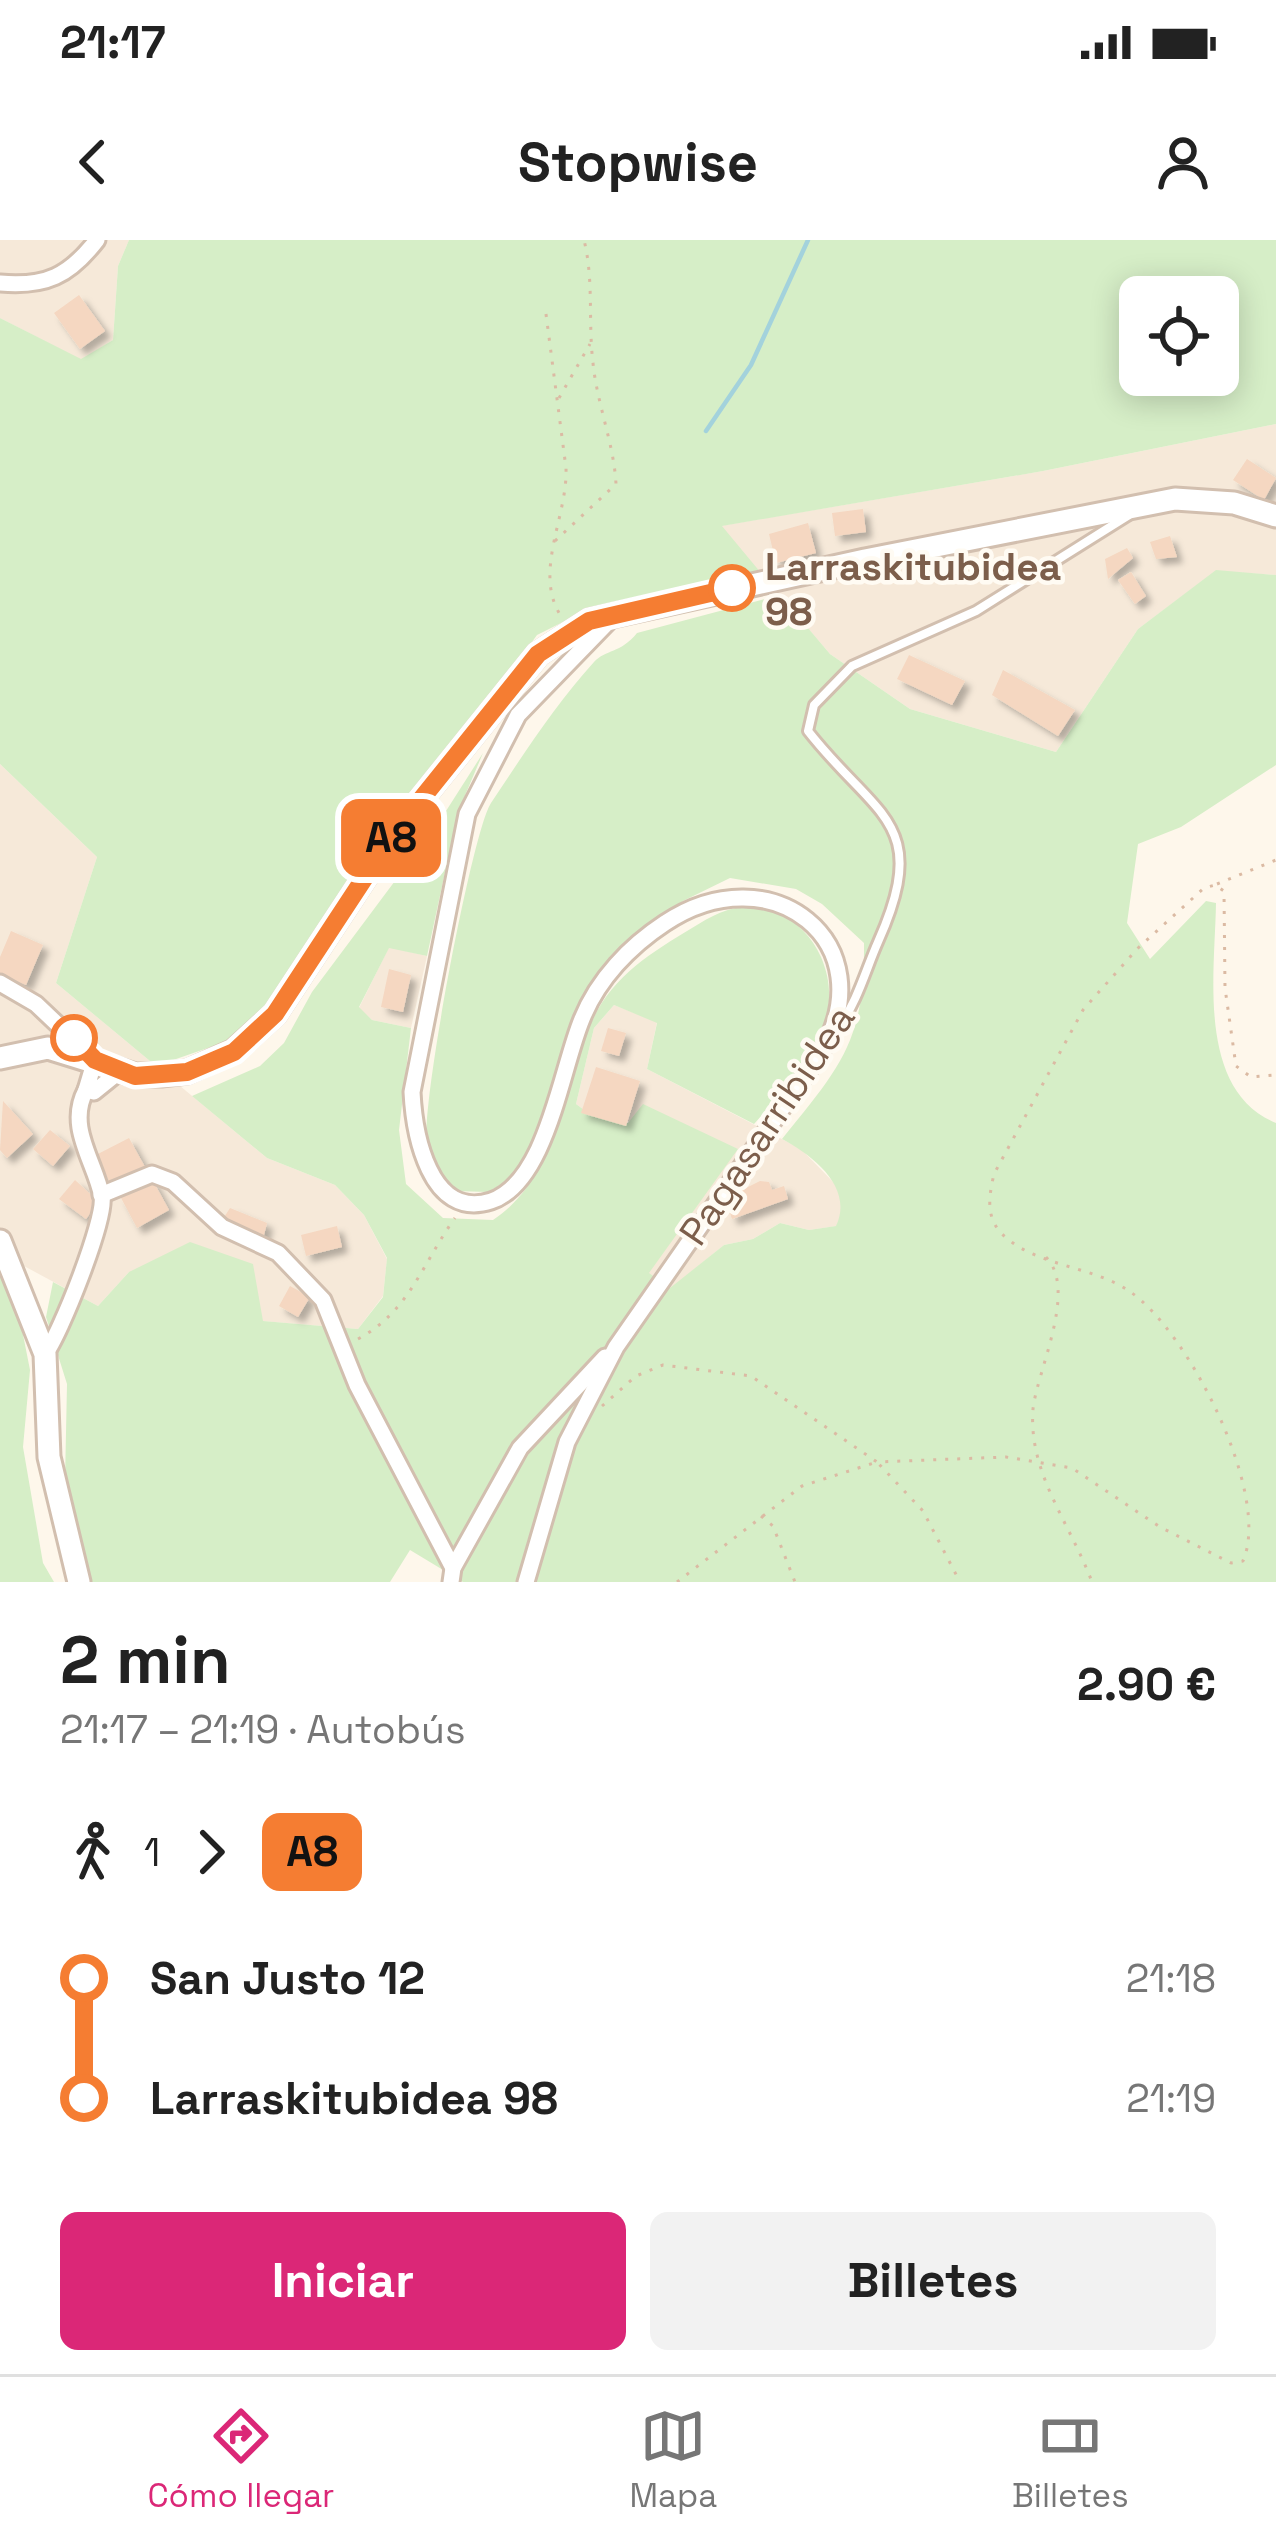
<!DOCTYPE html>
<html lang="es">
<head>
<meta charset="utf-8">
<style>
	body { margin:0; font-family:"Space Grotesk",sans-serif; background:#f2f2f2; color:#222; height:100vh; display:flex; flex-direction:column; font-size:45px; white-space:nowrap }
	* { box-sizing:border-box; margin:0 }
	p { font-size:39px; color:#767676 }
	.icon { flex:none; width:66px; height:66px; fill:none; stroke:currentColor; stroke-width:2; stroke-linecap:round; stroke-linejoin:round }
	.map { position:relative; height:1342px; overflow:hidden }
	.sheet { display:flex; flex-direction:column; background:#fff; flex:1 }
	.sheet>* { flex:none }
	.badge { padding:0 24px; border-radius:18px; font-size:42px; line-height:78px }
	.controls { position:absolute; left:1119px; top:36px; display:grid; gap:24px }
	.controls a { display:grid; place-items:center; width:120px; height:120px; border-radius:18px; background:#fff; box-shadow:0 6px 30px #0003; font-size:60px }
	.map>.badge { position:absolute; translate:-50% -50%; box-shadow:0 0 0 6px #fff }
	.legs { display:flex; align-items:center; gap:18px; height:132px; padding:0 60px; font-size:39px }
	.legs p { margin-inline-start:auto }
	.head { display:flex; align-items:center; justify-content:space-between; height:204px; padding:0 60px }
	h1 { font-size:66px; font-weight:700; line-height:90px }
	.primary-button { display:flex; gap:24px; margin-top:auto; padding:24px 60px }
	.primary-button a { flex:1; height:138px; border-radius:18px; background:#db2777; color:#fff; font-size:48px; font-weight:700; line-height:138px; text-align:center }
	.primary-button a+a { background:#f2f2f2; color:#222 }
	ul { padding:0 60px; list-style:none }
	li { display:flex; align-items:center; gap:42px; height:120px; font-size:45px }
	li i { display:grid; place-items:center; width:18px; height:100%; margin:0 15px; background:currentColor }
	li i::after { content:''; width:30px; height:30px; margin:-15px; border:9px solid; border-radius:50%; background:#fff }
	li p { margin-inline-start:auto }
	li:first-child i { background:linear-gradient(#0000 50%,currentColor 0) }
	li:last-child i { background:linear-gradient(currentColor 50%,#0000 0) }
	.status { display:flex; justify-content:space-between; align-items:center; height:84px; padding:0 60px; background:#fff; direction:ltr }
	.status svg { height:33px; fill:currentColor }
	header { display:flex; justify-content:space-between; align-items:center; height:156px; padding:0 60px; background:#fff; font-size:54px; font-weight:700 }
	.dock { display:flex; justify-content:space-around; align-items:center; height:168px; border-top:3px solid #e0e0e0; background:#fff; font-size:33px; color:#767676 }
	.dock a { display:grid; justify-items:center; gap:6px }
	.dock .current { color:#db2777 }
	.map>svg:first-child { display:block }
	.residential { fill:#f6e9d9 }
	.green { fill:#d6eec7; fill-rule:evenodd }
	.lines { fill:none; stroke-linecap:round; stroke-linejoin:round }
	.stream { stroke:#a3d2dc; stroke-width:4.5 }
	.building { fill:#f5d7c1; filter:url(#shadow) }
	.service-casing { stroke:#d2bfaf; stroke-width:14 }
	.minor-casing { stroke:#d2bfaf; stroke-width:21 }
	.tertiary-casing { stroke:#d2bfaf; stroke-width:27 }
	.path { stroke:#dbbaa3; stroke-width:3; stroke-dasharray:3 9; stroke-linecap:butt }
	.service { stroke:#fff; stroke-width:8 }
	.minor { stroke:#fff; stroke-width:15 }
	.tertiary { stroke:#fff; stroke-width:21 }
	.line-1-casing { stroke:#fff; stroke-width:27 }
	.line-1 { stroke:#f57d32; stroke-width:18 }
	.stop-1-dot { fill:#fff; stroke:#f57d32; stroke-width:6 }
	.labels { text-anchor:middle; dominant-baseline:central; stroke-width:9; stroke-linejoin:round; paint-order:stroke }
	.stop-label { font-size:39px; font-weight:bold; fill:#7c5e4b; stroke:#fffbf3; text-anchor:start }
	.street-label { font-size:39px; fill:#7c5e4b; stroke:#fffbf3 }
</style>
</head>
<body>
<div class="status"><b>21:17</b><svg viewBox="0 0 49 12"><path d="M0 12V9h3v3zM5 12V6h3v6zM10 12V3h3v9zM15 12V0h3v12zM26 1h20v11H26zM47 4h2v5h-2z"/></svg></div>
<header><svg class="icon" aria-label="back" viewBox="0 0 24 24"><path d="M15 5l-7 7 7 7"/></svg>Stopwise<svg class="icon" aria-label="person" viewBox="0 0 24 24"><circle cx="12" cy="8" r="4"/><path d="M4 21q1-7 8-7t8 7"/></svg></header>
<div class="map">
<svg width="1276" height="1342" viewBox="0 0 1276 1342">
	<defs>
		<filter id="shadow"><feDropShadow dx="6" dy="6" stdDeviation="3" flood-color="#0004"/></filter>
	</defs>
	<rect width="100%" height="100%" fill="#fef7eb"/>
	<g class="residential">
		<polygon points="0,0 129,0 118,26 113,100 81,120 0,78"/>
		<polygon points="1276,184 1276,335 1216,331 1138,389 1056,512 910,469 830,414 720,286 1043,231"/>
		<polygon points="0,524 97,617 56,743 267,918 335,945 364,975 387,1019 383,1056 358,1089 262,1081 129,1032 98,1066 0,1013"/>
		<polygon points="389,707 427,716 411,788 372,780 359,768"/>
		<polygon points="614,765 657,782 647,829 801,909 840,949 843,971 837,986 809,990 780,983 753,999 724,1005 670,1049 648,1033 737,909 694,892 591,875 576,864 594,788"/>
	</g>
	<g class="green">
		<path d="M129,0H1276V184L1043,231L722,286L761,333L587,370L537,395L266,769L225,802L156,826L56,743L97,617L0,524V78L81,119L113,100L118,26ZM1140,57H1218V135H1140Z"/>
		<path d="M1216,330L1276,335V525L1181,587L1138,604L1127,683L1150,719L1206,661L1216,663C1215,733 1196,850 1276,883V1342H463L410,1310L390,1342H90L65,1241L67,1144L46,1077L53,1042L98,1066L129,1032L190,1002L253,1024L263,1081L358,1089L383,1057L387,1018L364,975L335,945L267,918L192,856L260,826L284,803L312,752L439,582L483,513L458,572L427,716L389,708L359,767L372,780L411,788L399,890L406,944L443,978L493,980C560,936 560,846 593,779C613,736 652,712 692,688C720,670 745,659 777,673C798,682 812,697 821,717C850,785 796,836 754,884L647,829L657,783L614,765L594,788L576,864L591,875L628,883L643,864L738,909L649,1033L670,1048L724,1005L753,999L780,983L809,990L836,986C854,948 814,916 782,899C841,826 865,801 864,703L822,664L796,649L730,638L683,661L618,710L589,748L534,907L514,937L488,952L455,951C443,936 431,922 427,903C420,869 472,592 491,563C523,515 555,465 594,422C606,409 620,414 637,393L780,355L830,414L910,469L1056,512L1138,389Z"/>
		<polygon points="0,1023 15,1054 30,1130 23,1207 43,1323 54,1342 0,1342"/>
	</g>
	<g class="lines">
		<polyline class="stream" points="706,191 751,125 808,0"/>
	</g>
	<g class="building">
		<polygon points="79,55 105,91 80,109 54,73"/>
		<polygon points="1247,219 1276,238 1264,260 1233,240"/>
		<polygon points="863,269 866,292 835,296 832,273"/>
		<polygon points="808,283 816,313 776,323 769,294"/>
		<polygon points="1170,296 1177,317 1156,319 1150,302"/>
		<polygon points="1127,308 1133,318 1108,339 1105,319"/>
		<polygon points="1131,332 1146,356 1135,364 1118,340"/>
		<polygon points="909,415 965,441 952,465 897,439"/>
		<polygon points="1003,430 1075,470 1058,496 992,455"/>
		<polygon points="11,691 43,705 26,745 0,734 0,717"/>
		<polygon points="389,729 411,735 403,772 381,767"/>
		<polygon points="608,788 626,793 619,816 601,811"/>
		<polygon points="596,827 640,841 626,886 581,873"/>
		<polygon points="3,861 33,894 7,918 0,910"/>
		<polygon points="50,890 70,906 53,926 33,909"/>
		<polygon points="129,898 145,927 111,945 96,915"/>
		<polygon points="152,939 169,970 137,988 120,956"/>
		<polygon points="75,940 99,962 86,979 59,959"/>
		<polygon points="760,941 769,942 772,950 784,946 788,959 732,979 729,970 737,968 732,955"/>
		<polygon points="230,968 267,983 263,999 221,982"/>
		<polygon points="337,986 342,1007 306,1016 301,995"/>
		<polygon points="290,1046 310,1057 298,1077 279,1066"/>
	</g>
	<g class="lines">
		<g class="service-casing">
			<path id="service" d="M839,786C857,763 866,729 878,702C932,581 876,578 808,491L814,465L852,426L976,371L1129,275"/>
		</g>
		<g class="minor-casing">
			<g id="minor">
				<path d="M0,43C46,47 69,36 97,0"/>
				<polyline points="0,743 36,764 95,820 86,850 94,852 120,831"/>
				<polyline points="101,955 152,934 173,942 222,987 278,1013 323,1060 357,1145 453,1328"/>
				<path d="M45,1114C60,1095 106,979 102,957C95,921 66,887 86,850"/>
				<polyline points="451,1342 453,1328 520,1208 605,1117"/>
				<path d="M526,1342L567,1202L616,1107L820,814C887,703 771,612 665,683C630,706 598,739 582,779C561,829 547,942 491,961C429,981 414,892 412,852L467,574L518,475L614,376"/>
			</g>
		</g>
		<g class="tertiary-casing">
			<g id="tertiary">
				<polyline points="0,818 48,808 135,835 161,835 187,832 234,811 275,774 394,593 538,414 589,381 865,320 1175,259 1234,263 1276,276"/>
				<polyline points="0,1001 45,1114 49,1217 79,1342"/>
			</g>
		</g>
		<g class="path">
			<path d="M546,74L566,228C568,277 531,335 563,379"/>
			<polyline points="559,158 590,104"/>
			<path d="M555,301L616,244C614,204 597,164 593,123C588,82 594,40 584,0"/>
			<polyline points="1217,644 1276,620"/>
			<path d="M1046,1017C1078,1050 1037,1131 1033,1169C1028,1233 1070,1283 1092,1342"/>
			<path d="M358,1099C410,1071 423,1022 455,978"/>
			<path d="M602,1166L636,1136L663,1125L751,1136L877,1222L1006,1217L1072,1228L1160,1287L1231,1323L1243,1321C1272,1254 1187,1089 1129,1051C1094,1027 1041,1026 1009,1000C985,982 988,960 994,934L1083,770L1137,709L1204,648L1215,645L1224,651L1225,748L1236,826L1251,837L1276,835"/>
			<polyline points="761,1276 773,1286 795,1342"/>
			<polyline points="677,1342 802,1246 877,1222 923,1271 960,1342"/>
		</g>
		<use href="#service" class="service"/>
		<use href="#minor" class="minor"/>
		<use href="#tertiary" class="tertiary"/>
	</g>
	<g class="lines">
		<g class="line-1-casing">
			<polyline id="line-1" points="74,798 95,820 135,836 187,832 234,812 275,774 394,593 538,414 589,381 732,348"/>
		</g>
		<use href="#line-1" class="line-1"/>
	</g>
	<g class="stop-1-dot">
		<circle cx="732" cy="348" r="21"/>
		<circle cx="74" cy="798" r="21"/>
	</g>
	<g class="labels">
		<g class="stop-label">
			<text x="765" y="326">Larraskitubidea<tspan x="765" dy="45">98</tspan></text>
		</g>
		<g class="street-label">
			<text transform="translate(767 885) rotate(-56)">Pagasarribidea</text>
		</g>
	</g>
</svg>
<div class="controls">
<a><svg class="icon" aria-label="locate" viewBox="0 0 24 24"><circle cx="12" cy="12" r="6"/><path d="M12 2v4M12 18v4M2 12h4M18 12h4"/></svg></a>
</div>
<b class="badge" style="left:391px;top:598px;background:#f57d32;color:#111">A8</b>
</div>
<section class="sheet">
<div class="head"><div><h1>2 min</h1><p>21:17 – 21:19 · Autobús</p></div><b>2.90 €</b></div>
<div class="legs"><svg class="icon" aria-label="walk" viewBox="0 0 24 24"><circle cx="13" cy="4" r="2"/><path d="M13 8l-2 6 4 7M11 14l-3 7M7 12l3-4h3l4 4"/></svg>1<svg class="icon" aria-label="forward" viewBox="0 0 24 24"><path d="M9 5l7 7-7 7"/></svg><b class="badge" style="background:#f57d32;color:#111">A8</b></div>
<ul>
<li><i style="color:#f57d32"></i><b>San Justo 12</b><p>21:18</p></li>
<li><i style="color:#f57d32"></i><b>Larraskitubidea 98</b><p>21:19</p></li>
</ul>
<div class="primary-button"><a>Iniciar</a><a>Billetes</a></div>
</section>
<nav class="dock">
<a class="current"><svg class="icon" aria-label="directions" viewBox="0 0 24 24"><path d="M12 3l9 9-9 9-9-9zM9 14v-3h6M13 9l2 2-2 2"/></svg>Cómo llegar</a>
<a><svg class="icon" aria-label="map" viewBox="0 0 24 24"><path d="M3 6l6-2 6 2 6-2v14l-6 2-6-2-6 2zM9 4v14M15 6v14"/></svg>Mapa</a>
<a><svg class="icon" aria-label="tickets" viewBox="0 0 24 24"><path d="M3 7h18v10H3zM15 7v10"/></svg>Billetes</a>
</nav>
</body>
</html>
